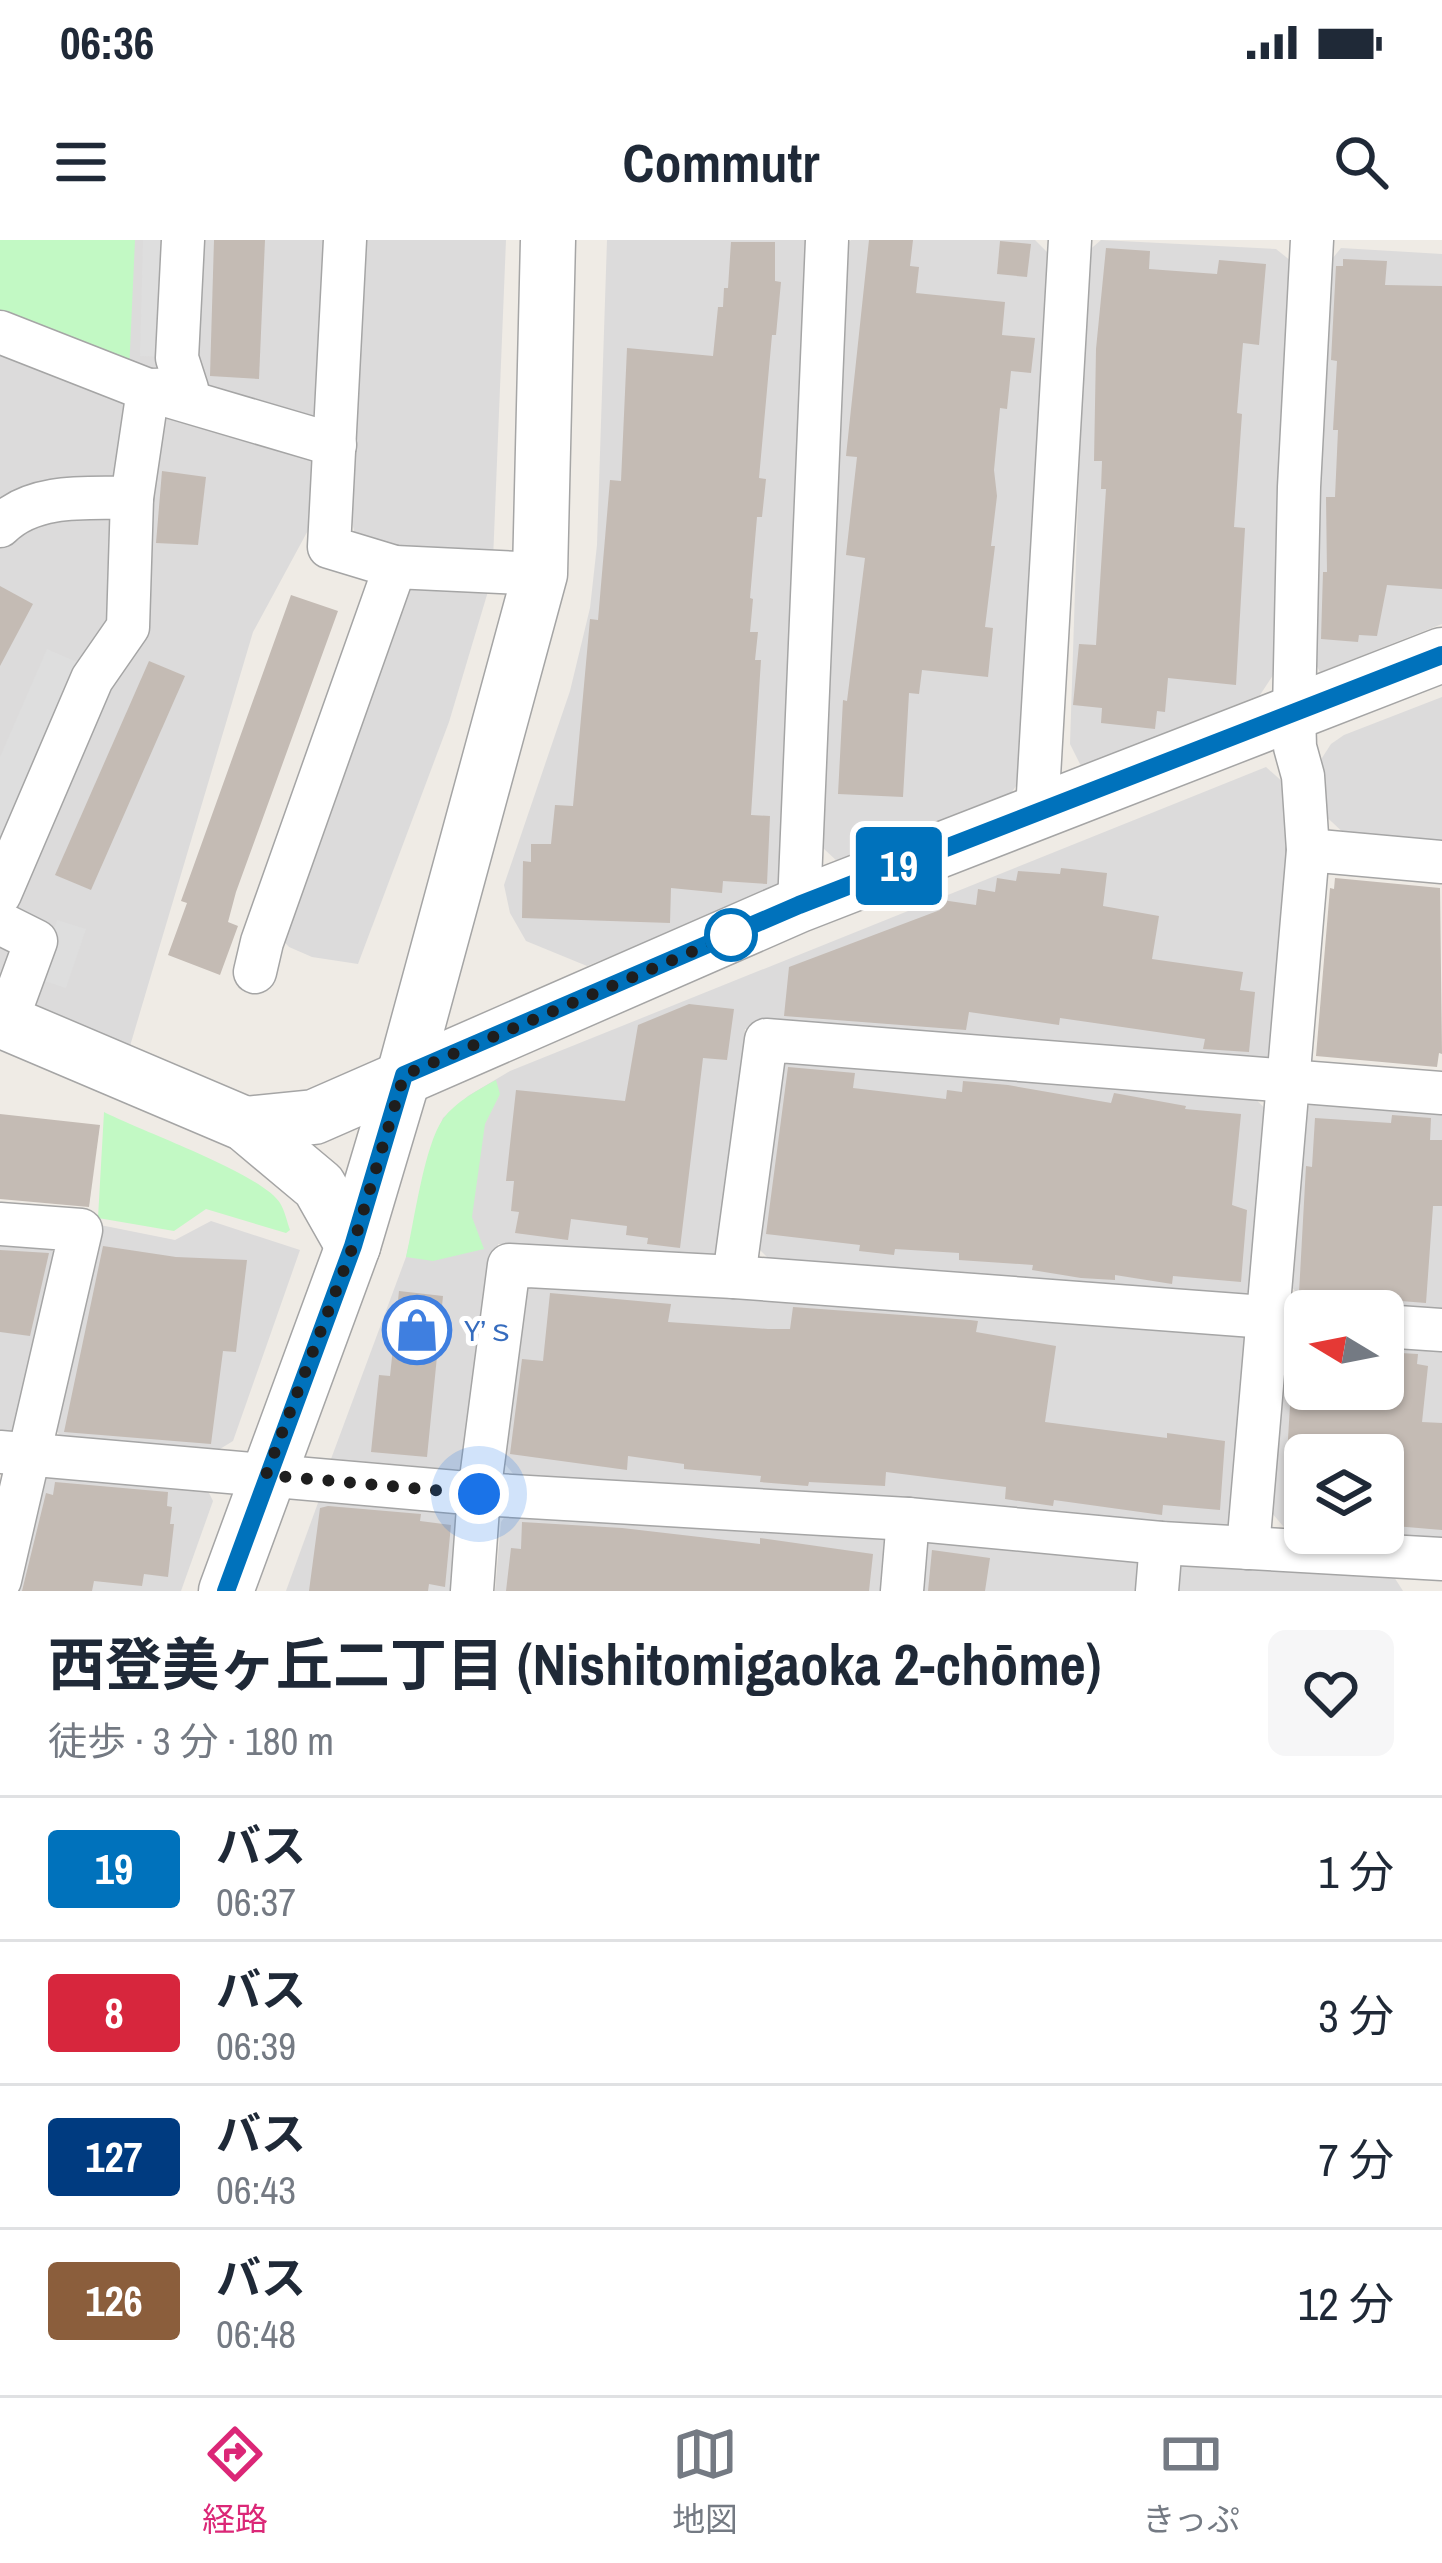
<!DOCTYPE html>
<html lang="ja">
<head>
<meta charset="utf-8">
<style>
	body { margin:0; font-family:"Archivo Narrow","Noto Sans JP",sans-serif; background:#f6f6f7; color:#1f2937; height:100vh; display:flex; flex-direction:column; font-size:45px; white-space:nowrap }
	* { box-sizing:border-box; margin:0 }
	p { font-size:39px; color:#747a83 }
	.icon { flex:none; width:66px; height:66px; fill:none; stroke:currentColor; stroke-width:2; stroke-linecap:round; stroke-linejoin:round }
	.map { position:relative; height:1351px; overflow:hidden }
	.sheet { display:flex; flex-direction:column; background:#fff; flex:1 }
	.sheet>* { flex:none }
	.badge { padding:0 24px; border-radius:9px; font-size:42px; line-height:78px }
	.needle { width:78px; rotate:280deg }
	.fabs { position:absolute; left:1284px; top:1050px; display:grid; gap:24px }
	.fabs a { display:grid; place-items:center; width:120px; height:120px; border-radius:18px; background:#fff; box-shadow:0 3px 9px #0004; font-size:60px }
	.you { position:absolute; width:60px; height:60px; margin:-30px; border:9px solid #fff; border-radius:50%; background:#1a73e8; box-shadow:0 0 0 18px #1a73e833 }
	.map>.badge { position:absolute; translate:-50% -50%; box-shadow:0 0 0 6px #fff }
	.round { display:grid; place-items:center; flex:none; width:126px; height:126px; border-radius:18px; background:#f6f6f7 }
	.head { display:flex; align-items:center; justify-content:space-between; height:204px; padding:0 48px }
	h1 { font-size:57px; font-weight:700; line-height:90px }
	ul { padding:0; list-style:none }
	li { display:flex; align-items:center; gap:36px; height:144px; padding:0 48px; border-top:3px solid #e0e1e3 }
	li div { flex:1 }
	li b { display:block; font-size:45px }
	li em { font-style:normal }
	li .badge { min-width:132px; font-weight:700; text-align:center }
	.status { display:flex; justify-content:space-between; align-items:center; height:84px; padding:0 60px; background:#fff; direction:ltr }
	.status svg { height:33px; fill:currentColor }
	header { display:flex; justify-content:space-between; align-items:center; height:156px; padding:0 48px; background:#fff; font-size:54px; font-weight:700 }
	.dock { display:flex; justify-content:space-around; align-items:center; height:168px; border-top:3px solid #e0e1e3; background:#fff; font-size:33px; color:#747a83 }
	.dock a { display:grid; justify-items:center; gap:6px }
	.dock .selected { color:#db2777 }
	.map>svg:first-child { display:block }
	.residential { fill:#dcdbdb; fill-rule:evenodd }
	.park { fill:#c2f9c4 }
	.parking { fill:#dedede }
	.building { fill:#c4bbb4 }
	.lines { fill:none; stroke-linecap:round; stroke-linejoin:round }
	.minor-casing { stroke:#a5a5a5; stroke-width:45 }
	.tertiary-casing { stroke:#a5a5a5; stroke-width:57 }
	.minor { stroke:#fff; stroke-width:42 }
	.tertiary { stroke:#fff; stroke-width:54 }
	.line-casing { stroke:#fff; stroke-width:27 }
	.line { stroke:#0072bc; stroke-width:18 }
	.walk { stroke:#1e1e1e; stroke-width:12; stroke-dasharray:0 21.6 }
	.stop-dot { fill:#fff; stroke:#0072bc; stroke-width:6 }
	.labels { text-anchor:middle; dominant-baseline:central; stroke-width:10; stroke-linejoin:round; paint-order:stroke }
	.shop-label { font-size:30px; fill:#366cbe; stroke:#fff; text-anchor:start }
</style>
</head>
<body>
<div class="status"><b>06:36</b><svg viewBox="0 0 49 12"><path d="M0 12V9h3v3zM5 12V6h3v6zM10 12V3h3v9zM15 12V0h3v12zM26 1h20v11H26zM47 4h2v5h-2z"/></svg></div>
<header><svg class="icon" aria-label="menu" viewBox="0 0 24 24"><path d="M4 6h16M4 12h16M4 18h16"/></svg>Commutr<svg class="icon" aria-label="search" viewBox="0 0 24 24"><circle cx="10" cy="10" r="6"/><path d="M15 15l6 6"/></svg></header>
<div class="map">
<svg width="1442" height="1351" viewBox="0 0 1442 1351">
	<rect width="100%" height="100%" fill="#efebe5"/>
	<g class="residential">
		<polygon points="0,0 332,0 319,270 253,392 130,806 0,749"/>
		<polygon points="358,0 506,0 493,320 358,307 350,274"/>
		<polygon points="607,0 810,0 788,629 773,650 587,726 526,701 510,673 504,645 570,451 590,368 597,305"/>
		<polygon points="851,0 1035,0 1047,12 1026,532 1009,556 839,623 823,608 845,6"/>
		<polygon points="1101,0 1276,9 1291,21 1277,429 1260,455 1081,526 1070,504 1086,13"/>
		<polygon points="1341,8 1442,14 1442,384 1320,432 1307,408 1324,29"/>
		<polygon points="416,346 489,348 449,482 358,724 312,717 289,707 281,698 402,352"/>
		<polygon points="1442,457 1442,605 1347,596 1318,569 1322,518 1331,504 1344,495"/>
		<polygon points="1266,527 1296,554 1276,811 1256,829 745,789 731,1001 711,1018 498,1004 475,1226 462,1230 331,1219 406,1017 434,900 443,878 468,856 510,831"/>
		<polygon points="790,819 1253,857 1271,874 1260,1043 1242,1057 773,1023 758,1008 771,836"/>
		<polygon points="1315,860 1442,869 1442,1074 1304,1064 1290,1044 1297,877"/>
		<polygon points="211,981 300,1010 233,1201 215,1212 64,1202 51,1182 95,984 175,1000"/>
		<polygon points="0,994 44,997 61,1024 25,1187 4,1198 0,1197"/>
		<polygon points="539,1033 1246,1086 1259,1108 1229,1288 515,1236 501,1219 516,1049"/>
		<path d="M1305,1092V1149H1383V1097L1442,1101V1303L1288,1292L1272,1273L1285,1107ZM1305,1215H1383V1293H1305Z"/>
		<polygon points="57,1231 203,1241 213,1261 181,1351 15,1351 39,1244"/>
		<polygon points="323,1249 459,1261 464,1351 286,1351"/>
		<polygon points="514,1264 877,1292 892,1306 888,1351 495,1351 501,1282"/>
		<polygon points="936,1295 1132,1308 1146,1325 1144,1351 915,1351 918,1312"/>
		<polygon points="1190,1315 1389,1329 1403,1351 1172,1351 1173,1332"/>
	</g>
	<g class="park">
		<polygon points="0,0 135,0 129,132 0,79"/>
		<path d="M496,840L500,854L485,884L472,977L484,1009L433,1021L406,1017C414,983 424,906 443,879C455,862 478,850 496,840Z"/>
		<path d="M104,872C141,891 262,934 280,963C285,971 287,982 290,990L286,993L206,969L174,991L98,978Z"/>
	</g>
	<g class="parking">
		<polygon points="143,0 168,0 166,117 140,116"/>
		<polygon points="47,409 84,425 0,619 0,517"/>
		<polygon points="57,680 86,689 66,748 38,739"/>
	</g>
	<g class="building">
		<polygon points="214,0 265,0 259,139 210,136"/>
		<polygon points="869,0 913,0 910,26 919,27 916,53 1005,62 1002,95 1035,98 1031,133 1011,131 1007,169 1000,168 994,230 997,256 991,306 995,306 985,387 993,388 988,437 922,430 919,454 909,453 903,557 838,554 843,460 847,461 865,318 846,315 857,217 846,216"/>
		<polygon points="1000,1 1031,4 1027,37 997,34"/>
		<polygon points="731,2 775,2 775,41 781,42 776,95 772,95 759,238 766,239 762,277 757,277 750,358 753,359 750,392 758,392 755,420 761,420 751,575 770,576 767,644 723,641 722,653 671,648 670,683 522,678 523,621 531,622 531,604 551,604 555,565 573,566 590,379 598,380 610,240 621,241 627,108 713,116 718,67 723,67 724,48 728,48"/>
		<polygon points="1106,8 1150,11 1149,29 1217,34 1219,20 1266,24 1259,105 1243,103 1237,173 1242,174 1234,287 1245,288 1236,445 1168,438 1165,472 1157,471 1155,489 1101,483 1102,468 1073,465 1079,404 1096,405 1106,249 1101,249 1102,221 1094,221 1096,109"/>
		<polygon points="1343,19 1387,21 1385,45 1442,46 1442,349 1387,345 1377,396 1359,395 1358,402 1321,399 1323,332 1327,332 1326,257 1335,257 1338,190 1333,190 1337,121 1331,120 1336,26 1343,26"/>
		<polygon points="162,231 206,237 198,305 156,303"/>
		<polygon points="0,346 33,364 0,426"/>
		<polygon points="291,355 338,371 236,652 228,682 238,686 220,735 168,715 187,663 181,661"/>
		<polygon points="149,421 185,436 91,650 55,635"/>
		<polygon points="1061,628 1107,633 1103,666 1159,676 1152,719 1243,732 1240,750 1255,752 1249,812 1203,809 1205,799 1060,778 1059,785 969,772 966,790 784,776 789,727 940,670 942,660 976,665 978,649 995,652 997,638 1016,641 1018,631 1060,634"/>
		<polygon points="1335,638 1440,648 1442,814 1439,813 1437,827 1316,816 1330,648 1334,649"/>
		<polygon points="689,764 734,769 727,820 703,818 680,1008 647,1004 648,998 626,995 627,986 571,979 568,1000 515,993 519,972 511,971 514,941 506,941 516,850 625,861 638,785"/>
		<polygon points="788,827 855,833 853,848 946,859 947,850 962,852 963,841 1008,845 1111,863 1114,853 1186,866 1185,869 1241,874 1232,965 1247,970 1241,1042 1173,1036 1172,1044 1115,1035 1115,1040 1081,1038 1032,1030 1033,1025 959,1020 959,1013 895,1009 894,1015 859,1011 860,1005 766,994"/>
		<polygon points="0,874 100,885 89,967 0,959"/>
		<polygon points="1392,875 1431,878 1430,900 1442,900 1442,966 1433,966 1426,1063 1299,1053 1306,926 1312,927 1315,878 1391,883"/>
		<polygon points="103,1006 176,1017 247,1020 236,1112 223,1111 211,1204 64,1192"/>
		<polygon points="0,1010 49,1013 30,1096 0,1092"/>
		<polygon points="399,1051 443,1056 427,1217 371,1212 379,1135 390,1136"/>
		<polygon points="550,1053 671,1064 668,1082 768,1089 790,1089 793,1067 970,1080 978,1081 976,1092 1056,1106 1045,1182 1167,1198 1167,1193 1225,1201 1220,1270 1163,1265 1162,1275 1054,1260 1053,1266 1005,1259 1006,1247 886,1232 885,1246 809,1242 808,1246 760,1242 761,1236 684,1229 684,1224 628,1216 627,1230 510,1214 522,1119 543,1121"/>
		<polygon points="1383,1112 1418,1114 1417,1124 1428,1126 1422,1182 1442,1183 1442,1290 1383,1285 1383,1215 1287,1215 1291,1149 1383,1149"/>
		<polygon points="55,1242 168,1252 167,1266 172,1267 170,1284 174,1284 168,1337 144,1334 142,1346 94,1341 92,1351 22,1351 46,1253 53,1255"/>
		<polygon points="328,1266 421,1274 420,1281 451,1285 445,1347 429,1344 428,1351 309,1351 320,1268"/>
		<polygon points="522,1282 622,1288 760,1304 760,1298 873,1314 869,1351 506,1351 511,1308 521,1309"/>
		<polygon points="932,1310 990,1318 985,1351 928,1351"/>
	</g>
	<g class="lines">
		<g class="minor-casing">
			<g id="minor">
				<polyline points="345,0 329,307 395,327 540,334"/>
				<polyline points="0,92 148,150 335,205"/>
				<path d="M0,286C33,253 87,258 132,258"/>
				<polyline points="1037,571 1070,0"/>
				<polyline points="1308,610 1442,622"/>
				<polyline points="0,654 92,439 128,387 132,258 148,150 187,149 177,118 183,0"/>
				<polyline points="799,665 827,0"/>
				<polyline points="0,683 36,701 6,783"/>
				<polyline points="255,732 262,702 395,327"/>
				<polyline points="0,984 81,990 0,1340"/>
				<polyline points="734,1037 766,800 1442,853"/>
				<polyline points="1383,1086 1442,1090"/>
				<polyline points="0,1212 479,1254 908,1279 1161,1303 1442,1319"/>
				<polyline points="1248,1308 1308,610 1303,536 1295,507 1294,472 1299,247 1312,0"/>
				<polyline points="472,1351 479,1254 509,1025 734,1037 1305,1080"/>
				<polyline points="902,1351 908,1279"/>
				<polyline points="1157,1351 1161,1303"/>
			</g>
		</g>
		<g class="tertiary-casing">
			<g id="tertiary">
				<polyline points="0,780 245,884 319,946 353,1006"/>
				<polyline points="245,884 314,877 799,665 1442,415"/>
				<polyline points="226,1351 353,1006 404,835 540,334 548,0"/>
			</g>
		</g>
		<use href="#minor" class="minor"/>
		<use href="#tertiary" class="tertiary"/>
	</g>
	<g class="lines">
		<g class="line-casing">
			<polyline id="line" points="226,1351 353,1006 404,835 799,665 1442,415"/>
		</g>
		<use href="#line" class="line"/>
		<polyline class="walk" points="479,1254 266,1235 353,1006 404,835 731,695"/>
	</g>
	<defs>
		<g id="shop-ring" transform="scale(3.45)"><circle r="9.5" fill="#fff" stroke="#3f7fe0" stroke-width="1.5"/><path d="M-5-2.5h2.3a2.7 3.5 0 0 1 5.4 0H5L5.5 6h-11ZM-1.5-2.5h3a1.5 2.3 0 0 0-3 0Z" fill="#3f7fe0"/></g>
	</defs>
	<g fill-rule="evenodd">
		<use href="#shop-ring" x="417" y="1090"/>
	</g>
	<circle class="stop-dot" cx="731" cy="695" r="24"/>
	<g class="labels">
		<g class="shop-label">
			<text x="464" y="1090">Y’ｓ</text>
		</g>
	</g>
</svg>
<div class="fabs">
<a><svg class="needle" viewBox="-14 -14 28 28"><path d="M0-13l5 13h-10z" fill="#e53935"/><path d="M0 13l5-13h-10z" fill="#747a83"/></svg></a>
<a><svg class="icon" aria-label="layers" viewBox="0 0 24 24"><path d="M12 4l9 5-9 5-9-5zM3 14l9 5 9-5"/></svg></a>
</div>
<div class="you" style="left:479px;top:1254px"></div>
<b class="badge" style="left:899px;top:626px;background:#0072bc;color:#fff">19</b>
</div>
<section class="sheet">
<div class="head"><div><h1>西登美ヶ丘二丁目 (Nishitomigaoka 2-chōme)</h1><p>徒歩 · 3 分 · 180 m</p></div><a class="round"><svg class="icon" aria-label="heart" viewBox="0 0 24 24"><path d="M12 20l-8-8c-3-5 5-10 8-4 3-6 11-1 8 4z"/></svg></a></div>
<ul>
<li><span class="badge" style="background:#0072bc;color:#fff">19</span><div><b>バス</b><p>06:37</p></div><em>1 分</em></li>
<li><span class="badge" style="background:#d7263d;color:#fff">8</span><div><b>バス</b><p>06:39</p></div><em>3 分</em></li>
<li><span class="badge" style="background:#003b80;color:#fff">127</span><div><b>バス</b><p>06:43</p></div><em>7 分</em></li>
<li><span class="badge" style="background:#8b5e3c;color:#fff">126</span><div><b>バス</b><p>06:48</p></div><em>12 分</em></li>
</ul>
</section>
<nav class="dock">
<a class="selected"><svg class="icon" aria-label="directions" viewBox="0 0 24 24"><path d="M12 3l9 9-9 9-9-9zM9 14v-3h6M13 9l2 2-2 2"/></svg>経路</a>
<a><svg class="icon" aria-label="map" viewBox="0 0 24 24"><path d="M3 6l6-2 6 2 6-2v14l-6 2-6-2-6 2zM9 4v14M15 6v14"/></svg>地図</a>
<a><svg class="icon" aria-label="tickets" viewBox="0 0 24 24"><path d="M3 7h18v10H3zM15 7v10"/></svg>きっぷ</a>
</nav>
</body>
</html>
